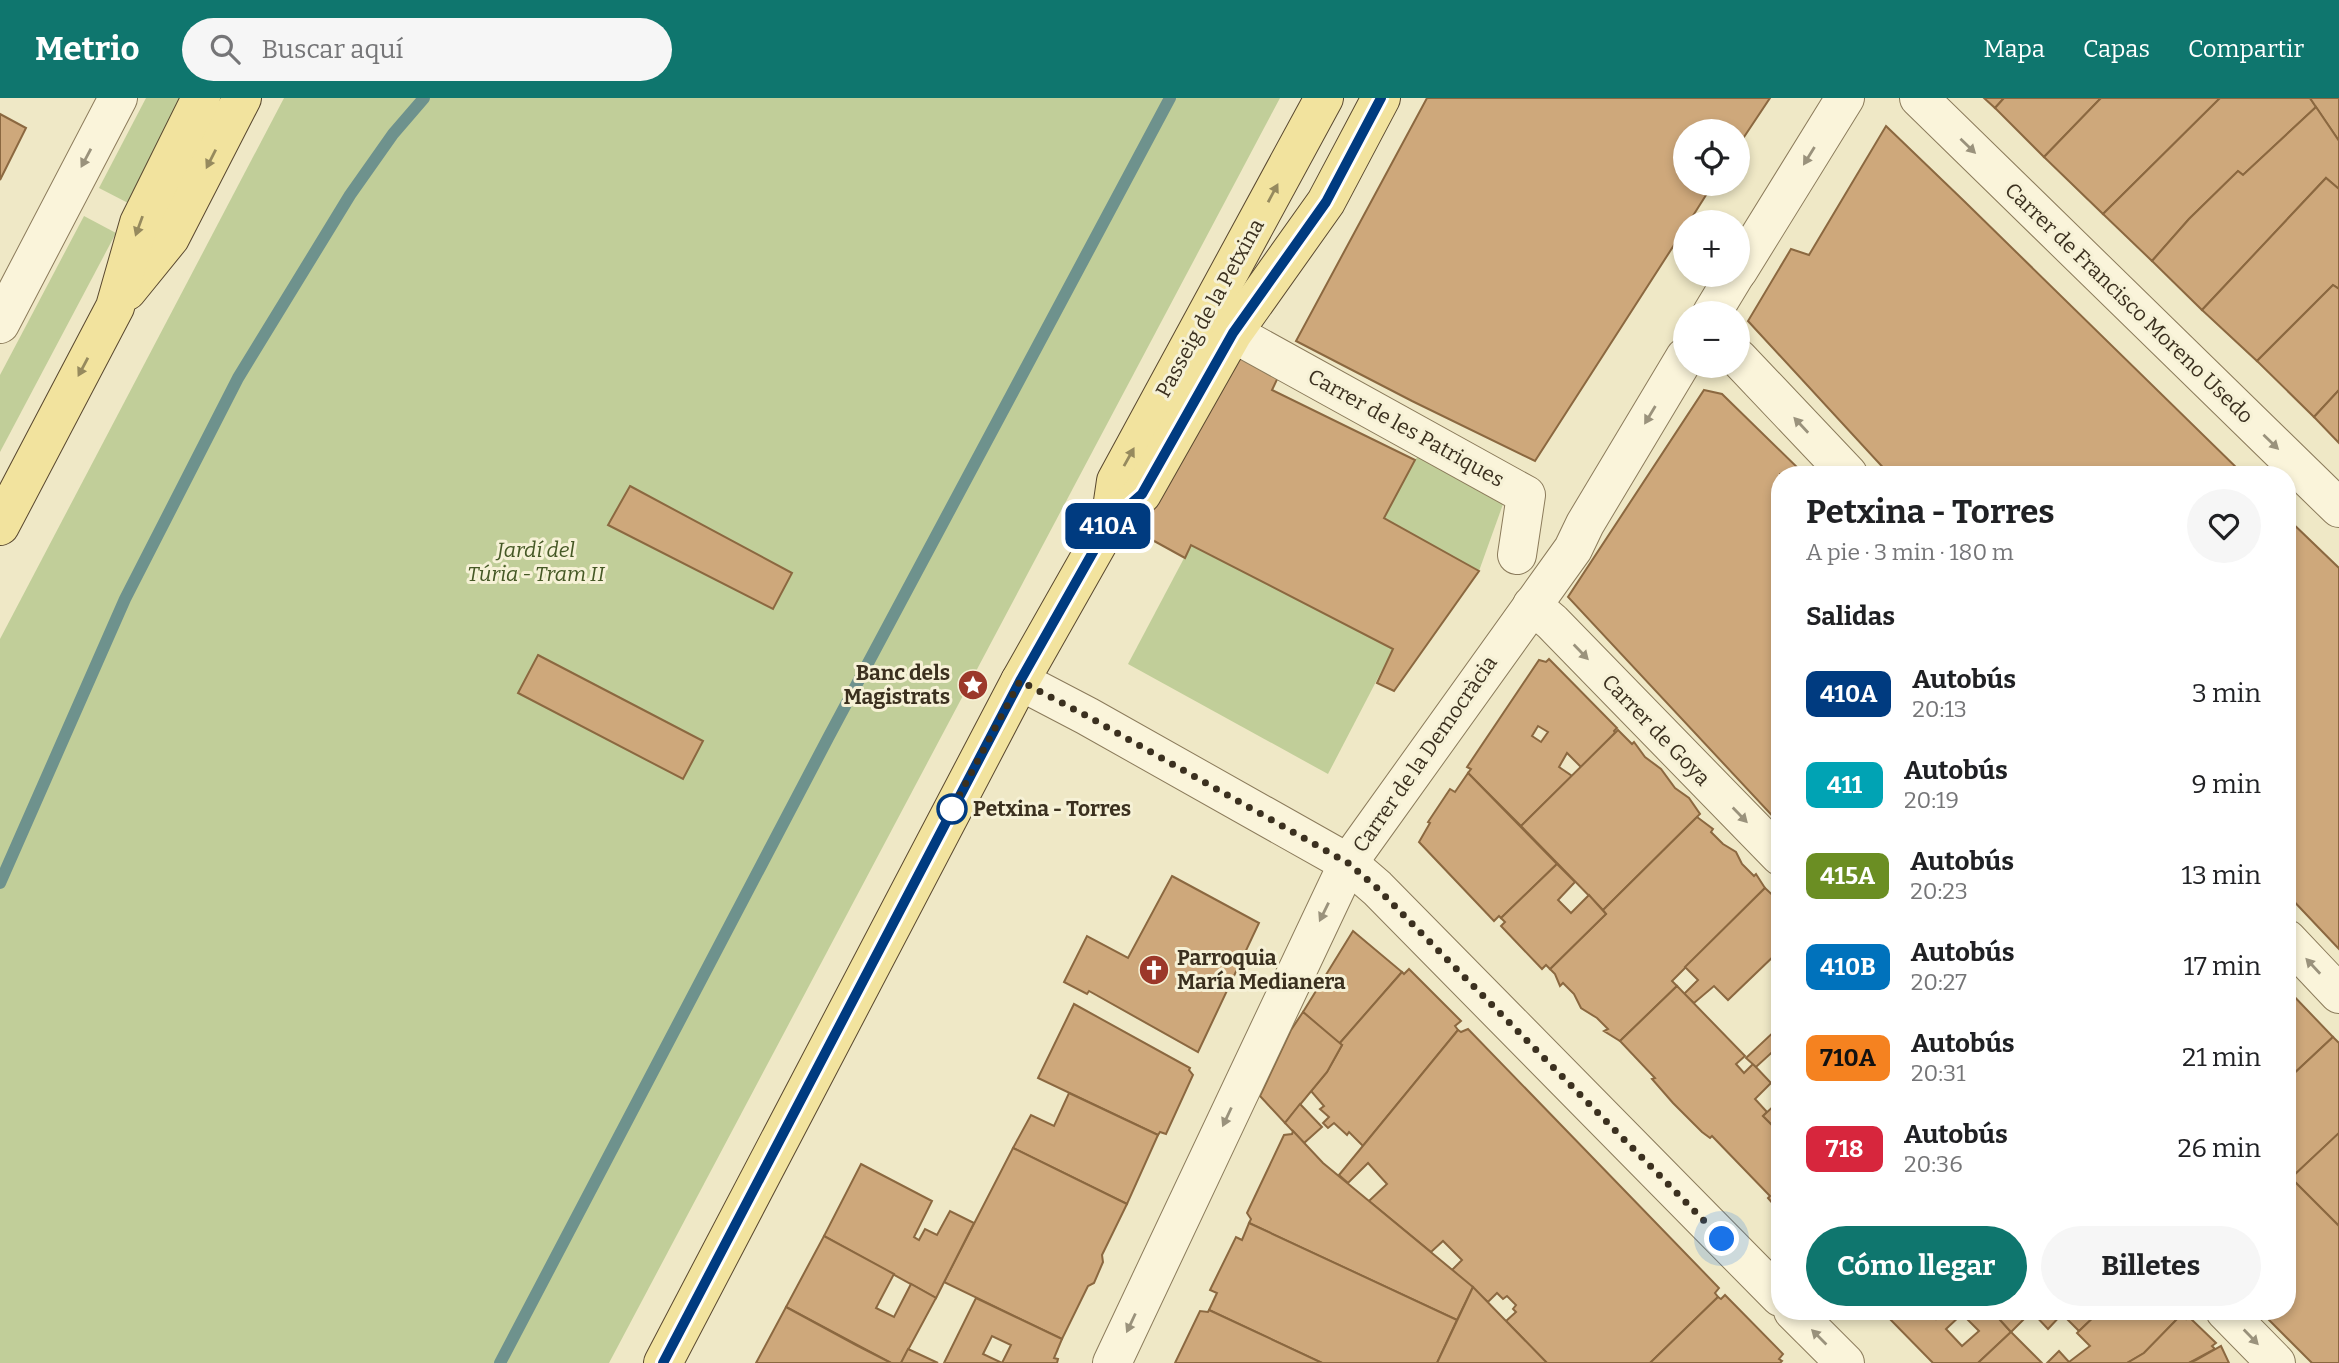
<!DOCTYPE html>
<html lang="es">
<head>
<meta charset="utf-8">
<style>
	body { margin:0; font-family:Bitter,serif; background:#f6f6f6; color:#202124; height:100vh; display:flex; flex-direction:column; font-size:26px; white-space:nowrap }
	* { box-sizing:border-box; margin:0 }
	p { font-size:23px; color:#757577 }
	.icon { flex:none; width:38px; height:38px; fill:none; stroke:currentColor; stroke-width:2; stroke-linecap:round; stroke-linejoin:round }
	.map { position:relative; flex:1; overflow:hidden }
	.side { position:absolute; left:1771px; top:368px; width:525px; height:854px; display:flex; flex-direction:column; background:#fff; border-radius:28px; box-shadow:0 4px 10px #0003 }
	.side>* { flex:none }
	.badge { padding:0 14px; border-radius:10px; font-size:24px; line-height:46px }
	.controls { position:absolute; left:1673px; top:21px; display:grid; gap:14px }
	.controls a { display:grid; place-items:center; width:77px; height:77px; border-radius:50%; background:#fff; box-shadow:0 4px 10px #0003; font-size:35px }
	.you { position:absolute; width:35px; height:35px; margin:-18px; border:5px solid #fff; border-radius:50%; background:#1a73e8; box-shadow:0 0 0 10px #1a73e833 }
	.map>.badge { position:absolute; translate:-50% -50%; box-shadow:0 0 0 4px #fff }
	h2 { padding:0 35px; font-size:26px; line-height:63px }
	.round { display:grid; place-items:center; flex:none; width:74px; height:74px; border-radius:37px; background:#f6f6f6 }
	.overview { display:flex; align-items:center; justify-content:space-between; height:119px; padding:0 35px }
	h1 { font-size:33px; font-weight:700; line-height:52px }
	.primary-button { display:flex; gap:14px; margin-top:auto; padding:14px 35px }
	.primary-button a { flex:1; height:80px; border-radius:42px; background:#0f766e; color:#fff; font-size:28px; font-weight:700; line-height:80px; text-align:center }
	.primary-button a+a { background:#f6f6f6; color:#202124 }
	ul { padding:0; list-style:none }
	li { display:flex; align-items:center; gap:21px; height:91px; padding:0 35px }
	li div { flex:1 }
	li b { display:block; font-size:26px }
	li em { font-style:normal }
	li .badge { min-width:77px; font-weight:700; text-align:center }
	header { display:flex; align-items:center; gap:42px; box-sizing:border-box; height:98px; padding:0 35px; background:#0f766e; color:#fff }
	header strong { font-size:33px }
	nav { display:flex; gap:38px; margin-inline-start:auto; font-size:24px }
	.search { width:490px; height:63px; background:#f6f6f6; display:flex; align-items:center; gap:18px; box-sizing:border-box; padding:0 24px; border-radius:38px; color:#757577; font-size:26px }
	.map>svg:first-child { display:block }
	.green { fill:#c1ce99 }
	.lines { fill:none; stroke-linecap:round; stroke-linejoin:round }
	.stream { stroke:#6e928d; stroke-width:12 }
	.building { fill:#cea87b; stroke:#8b6840; stroke-width:2; fill-rule:evenodd }
	.minor-casing { stroke:#8b7b5b; stroke-width:40 }
	.major-casing { stroke:#59482f; stroke-width:40 }
	.minor { stroke:#faf4da; stroke-width:38 }
	.major { stroke:#f2e39e; stroke-width:38 }
	.oneway { fill:#9a927c }
	.oneway2 { fill:#968a5e }
	.line-casing { stroke:#fff; stroke-width:16 }
	.line { stroke:#003b80; stroke-width:10 }
	.walk { stroke:#3b301f; stroke-width:7; stroke-dasharray:0 12.6 }
	.stop-dot { fill:#fff; stroke:#003b80; stroke-width:3.5 }
	.labels { text-anchor:middle; dominant-baseline:central; stroke-width:6; stroke-linejoin:round; paint-order:stroke }
	.street-label { font-size:21px; fill:#3b301f; stroke:#f6f1d6 }
	.park-label { font-size:21px; font-style:italic; fill:#455825; stroke:#f6f1d6 }
	.poi-label { font-size:21px; font-weight:bold; fill:#3b301f; stroke:#f6f1d6; text-anchor:end }
	.stop-label { font-size:21px; font-weight:bold; fill:#3b301f; stroke:#f6f1d6; text-anchor:start }
</style>
</head>
<body>
<header>
<strong>Metrio</strong>
<div class="search"><svg class="icon" aria-label="search" viewBox="0 0 24 24"><circle cx="10" cy="10" r="6"/><path d="M15 15l6 6"/></svg>Buscar aquí</div>
<nav><a>Mapa</a><a>Capas</a><a>Compartir</a></nav>
</header>
<div class="map">
<svg width="2339" height="1265" viewBox="0 0 2339 1265">
	<rect width="100%" height="100%" fill="#efe8c6"/>
	<g class="green">
		<polygon points="146,0 185,0 130,106 99,90"/>
		<polygon points="284,0 1280,0 609,1265 0,1265 0,541"/>
		<polygon points="84,118 116,135 0,354 0,277"/>
		<polygon points="1423,352 1507,395 1479,473 1384,420 1415,362"/>
		<polygon points="1191,447 1393,551 1328,676 1128,566"/>
	</g>
	<g class="lines">
		<g class="stream">
			<polyline points="0,785 125,501 238,280 350,97 393,36 424,0"/>
			<polyline points="500,1265 828,640 1170,0"/>
		</g>
	</g>
	<g class="building">
		<polygon points="1427,0 1770,0 1738,48 1738,33 1685,33 1685,86 1713,86 1689,124 1685,124 1685,130 1535,363 1412,303 1296,243"/>
		<polygon points="1984,0 2004,0 1995,10"/>
		<polygon points="2004,0 2101,0 2044,59 1995,10"/>
		<polygon points="2101,0 2220,0 2103,116 2044,59"/>
		<polygon points="2220,0 2310,0 2316,9 2243,77 2238,73 2189,121 2152,163 2103,116"/>
		<polygon points="2310,0 2339,0 2339,43 2316,9"/>
		<polygon points="2316,9 2339,43 2339,91 2326,80 2202,212 2152,163 2189,121 2238,73 2243,77"/>
		<polygon points="0,16 26,30 0,82"/>
		<polygon points="1886,28 1964,103 2243,376 1889,376 1748,223 1791,151 1809,157"/>
		<polygon points="2326,80 2339,91 2339,191 2333,187 2257,263 2202,212"/>
		<polygon points="2333,187 2339,191 2339,292 2314,319 2257,263"/>
		<polygon points="1234,247 1281,273 1272,292 1415,362 1384,420 1479,473 1394,593 1377,585 1393,551 1191,447 1185,460 1136,433"/>
		<polygon points="1704,292 1722,296 1804,376 1780,376 1780,726 1568,499"/>
		<polygon points="2339,292 2339,345 2314,319"/>
		<polygon points="630,388 792,475 773,511 608,427"/>
		<polygon points="2287,420 2339,470 2339,851 2287,796"/>
		<polygon points="538,557 703,643 683,681 518,595"/>
		<path d="M1549,561L1617,630L1614,633L1615,635L1581,669L1567,655L1559,669L1572,678L1521,728L1468,675L1471,671L1467,669L1539,562L1546,564ZM1538,628L1548,634L1541,644L1532,638Z"/>
		<polygon points="1618,632 1632,646 1634,644 1645,659 1661,671 1675,690 1689,700 1700,716 1603,812 1521,728"/>
		<polygon points="1468,675 1557,766 1501,820 1499,818 1494,823 1419,744 1430,725 1428,724 1450,691 1455,694"/>
		<polygon points="1697,719 1713,731 1711,734 1723,746 1736,754 1742,766 1754,778 1756,776 1765,790 1672,883 1677,888 1620,943 1604,933 1608,931 1597,920 1581,910 1574,896 1563,885 1560,888 1555,876 1550,871 1606,816 1603,812"/>
		<polygon points="1557,766 1575,784 1558,802 1571,815 1589,797 1606,816 1550,871 1546,867 1542,871 1501,828 1505,824 1501,820"/>
		<polygon points="1172,778 1259,825 1198,954 1089,893 1087,896 1064,884 1087,838 1128,860"/>
		<polygon points="1765,790 1780,804 1780,852 1728,902 1714,888 1694,905 1684,896 1698,882 1685,869"/>
		<polygon points="1353,833 1402,874 1339,946 1303,914"/>
		<polygon points="1409,871 1461,923 1455,928 1458,932 1363,1048 1349,1034 1347,1037 1334,1025 1328,1030 1323,1025 1329,1019 1320,1011 1324,1008 1311,993 1327,974 1342,947 1339,946 1402,874 1404,876"/>
		<polygon points="1677,888 1745,958 1736,966 1744,975 1753,966 1771,985 1755,1001 1767,1014 1763,1018 1780,1035 1780,1114 1768,1100 1770,1098 1712,1038 1710,1040 1702,1034 1673,1005 1652,981 1655,980 1620,943"/>
		<polygon points="2287,891 2333,939 2287,982"/>
		<polygon points="1074,906 1190,970 1189,972 1193,977 1166,1036 1160,1034 1158,1037 1038,980"/>
		<polygon points="1303,914 1342,947 1327,974 1285,1025 1260,998 1291,932"/>
		<polygon points="1780,928 1780,947 1756,969 1746,960"/>
		<polygon points="1468,931 1719,1190 1715,1195 1718,1199 1650,1265 1547,1265 1506,1223 1516,1214 1513,1211 1516,1207 1507,1198 1503,1201 1497,1195 1488,1204 1452,1172 1462,1162 1443,1143 1431,1154 1369,1103 1387,1086 1368,1065 1348,1085 1339,1077 1458,932 1461,934"/>
		<polygon points="2333,939 2339,945 2339,1035 2291,1080 2287,1076 2287,982"/>
		<polygon points="1069,995 1158,1037 1127,1106 1013,1050 1031,1017 1054,1028"/>
		<polygon points="1780,1002 1780,1035 1763,1018"/>
		<polygon points="1300,1006 1322,1029 1304,1045 1285,1025"/>
		<polygon points="1293,1033 1323,1065 1473,1189 1457,1222 1249,1125 1251,1121 1247,1115 1284,1037 1292,1036"/>
		<polygon points="2339,1035 2339,1128 2291,1080"/>
		<polygon points="1013,1050 1127,1106 1102,1157 1103,1164 1094,1185 1088,1188 1062,1241 944,1184"/>
		<polygon points="861,1066 932,1103 914,1139 919,1142 925,1131 937,1137 950,1113 974,1125 936,1200 824,1138"/>
		<polygon points="2287,1076 2339,1128 2339,1265 2312,1265 2260,1213 2287,1213"/>
		<polygon points="1249,1125 1457,1222 1437,1265 1322,1265 1209,1212 1217,1195 1210,1192 1236,1139 1242,1142"/>
		<polygon points="824,1138 894,1176 876,1210 894,1219 911,1186 936,1200 901,1265 891,1265 786,1209"/>
		<polygon points="1473,1189 1506,1223 1547,1265 1437,1265"/>
		<polygon points="1725,1197 1783,1256 1779,1261 1782,1263 1780,1265 1650,1265 1718,1199 1721,1201"/>
		<polygon points="976,1200 1062,1241 1054,1260 1058,1261 1057,1265 1002,1265 1011,1247 992,1238 983,1256 1002,1265 944,1265"/>
		<polygon points="786,1209 856,1247 891,1265 756,1265"/>
		<polygon points="1209,1212 1254,1233 1322,1265 1175,1265 1200,1213 1208,1214"/>
		<path d="M1882,1213H1928L1936,1221L1944,1213H1992L2011,1234L1978,1265H1933ZM1962,1216L1979,1233L1962,1248L1946,1231Z"/>
		<polygon points="1992,1213 2032,1213 2011,1234"/>
		<polygon points="2031,1213 2100,1213 2079,1233 2062,1216 2048,1231"/>
		<polygon points="2100,1213 2177,1213 2181,1217 2144,1255 2127,1265 2047,1265 2059,1253 2069,1264 2090,1248 2077,1235"/>
		<polygon points="2181,1217 2186,1221 2188,1218 2216,1245 2212,1248 2215,1251 2189,1265 2127,1265 2144,1255"/>
		<polygon points="2011,1234 2042,1265 1978,1265 1979,1264"/>
		<polygon points="2221,1248 2229,1265 2189,1265 2196,1262"/>
		<polygon points="908,1251 938,1265 901,1265"/>
	</g>
	<g class="lines">
		<g class="minor-casing">
			<g id="minor">
				<polyline points="1919,0 2339,410"/>
				<polyline points="1738,173 1845,0"/>
				<polyline points="1712,215 1735,177"/>
				<polyline points="0,226 118,0"/>
				<polyline points="1233,235 1526,397 1517,457"/>
				<polyline points="1738,260 1848,376"/>
				<polyline points="1532,507 1552,524 1780,758"/>
				<polyline points="1020,583 1087,618 1348,765 1377,790 1780,1199"/>
				<polyline points="2287,841 2339,896"/>
				<polyline points="1793,1213 1845,1265"/>
				<polyline points="2225,1213 2276,1265"/>
				<polyline points="1112,1265 1348,765 1573,451 1585,426 1685,259"/>
			</g>
		</g>
		<g class="major-casing">
			<g id="major">
				<polyline points="127,193 170,140 242,0"/>
				<polyline points="1110,424 1116,383 1324,0"/>
				<polyline points="0,428 115,209 139,125 201,0"/>
				<polyline points="663,1265 1020,583 1110,424 1142,396 1233,235 1326,104 1381,0"/>
			</g>
		</g>
		<use href="#minor" class="minor"/>
		<use href="#major" class="major"/>
	</g>
	<defs><path id="oneway-solid" d="M-6-.8H1V-3.2L6.5 0L1 3.2V.8H-6Z" transform="scale(1.75)"/></defs>
	<g class="oneway">
		<use href="#oneway-solid" transform="translate(1968 48) rotate(44)"/>
		<use href="#oneway-solid" transform="translate(1809 58) rotate(122)"/>
		<use href="#oneway-solid" transform="translate(86 60) rotate(118)"/>
		<use href="#oneway-solid" transform="translate(1650 317) rotate(121)"/>
		<use href="#oneway-solid" transform="translate(1801 327) rotate(-133)"/>
		<use href="#oneway-solid" transform="translate(2271 344) rotate(44)"/>
		<use href="#oneway-solid" transform="translate(1581 554) rotate(46)"/>
		<use href="#oneway-solid" transform="translate(1740 717) rotate(46)"/>
		<use href="#oneway-solid" transform="translate(1324 814) rotate(116)"/>
		<use href="#oneway-solid" transform="translate(2313 868) rotate(-133)"/>
		<use href="#oneway-solid" transform="translate(1227 1019) rotate(115)"/>
		<use href="#oneway-solid" transform="translate(1131 1225) rotate(115)"/>
		<use href="#oneway-solid" transform="translate(1819 1239) rotate(-135)"/>
		<use href="#oneway-solid" transform="translate(2251 1239) rotate(46)"/>
	</g>
	<g class="oneway2">
		<use href="#oneway-solid" transform="translate(211 61) rotate(117)"/>
		<use href="#oneway-solid" transform="translate(1273 95) rotate(-62)"/>
		<use href="#oneway-solid" transform="translate(139 128) rotate(110)"/>
		<use href="#oneway-solid" transform="translate(83 269) rotate(118)"/>
		<use href="#oneway-solid" transform="translate(1129 359) rotate(-61)"/>
	</g>
	<g class="lines">
		<g class="line-casing">
			<polyline id="line" points="663,1265 1020,583 1110,424 1142,396 1233,235 1326,104 1381,0"/>
		</g>
		<use href="#line" class="line"/>
		<polyline class="walk" points="952,711 950,715 1020,583 1087,618 1348,765 1377,790 1722,1141"/>
	</g>
	<defs>
		<g id="sight-disc" transform="scale(1.575)"><circle r="9.5" fill="#9c382a" stroke="#f6f1d6"/><path d="M0-6L1.8-2.2L6-1.7L2.9 1.2L3.7 5.4L0 3.3L-3.7 5.4L-2.9 1.2L-6-1.7L-1.8-2.2Z" fill="#fff"/></g>
		<g id="church-disc" transform="scale(1.575)"><circle r="9.5" fill="#9c382a" stroke="#f6f1d6"/><path d="M-1.2-6h2.4v3.5h3.3v2.4h-3.3V6h-2.4V-.1h-3.3v-2.4h3.3Z" fill="#fff"/></g>
	</defs>
	<g fill-rule="evenodd">
		<use href="#sight-disc" x="973" y="587"/>
		<use href="#church-disc" x="1154" y="872"/>
	</g>
	<circle class="stop-dot" cx="952" cy="711" r="14"/>
	<g class="labels">
		<g class="street-label">
			<text transform="translate(2129 205) rotate(44)">Carrer de Francisco Moreno Usedo</text>
			<text transform="translate(1210 210) rotate(-61)">Passeig de la Petxina</text>
			<text transform="translate(1406 330) rotate(29)">Carrer de les Patriques</text>
			<text transform="translate(1656 632) rotate(46)">Carrer de Goya</text>
			<text transform="translate(1425 656) rotate(-55)">Carrer de la Democràcia</text>
		</g>
		<g class="park-label">
			<text x="536" y="452">Jardí del<tspan x="536" dy="24">Túria - Tram II</tspan></text>
		</g>
		<g class="poi-label">
			<text x="950" y="575">Banc dels<tspan x="950" dy="24">Magistrats</tspan></text>
			<text x="1177" y="860" text-anchor="start">Parroquia<tspan x="1177" dy="24">María Medianera</tspan></text>
		</g>
		<g class="stop-label">
			<text x="973" y="711">Petxina - Torres</text>
		</g>
	</g>
</svg>
<div class="controls">
<a><svg class="icon" aria-label="locate" viewBox="0 0 24 24"><circle cx="12" cy="12" r="6"/><path d="M12 2v4M12 18v4M2 12h4M18 12h4"/></svg></a>
<a>+</a>
<a>−</a>
</div>
<div class="you" style="left:1722px;top:1141px"></div>
<b class="badge" style="left:1108px;top:428px;background:#003b80;color:#fff">410A</b>
<section class="side">
<div class="overview"><div><h1>Petxina - Torres</h1><p>A pie · 3 min · 180 m</p></div><a class="round"><svg class="icon" aria-label="heart" viewBox="0 0 24 24"><path d="M12 20l-8-8c-3-5 5-10 8-4 3-6 11-1 8 4z"/></svg></a></div>
<h2>Salidas</h2>
<ul>
<li><span class="badge" style="background:#003b80;color:#fff">410A</span><div><b>Autobús</b><p>20:13</p></div><em>3 min</em></li>
<li><span class="badge" style="background:#00a3b4;color:#fff">411</span><div><b>Autobús</b><p>20:19</p></div><em>9 min</em></li>
<li><span class="badge" style="background:#6b8e23;color:#fff">415A</span><div><b>Autobús</b><p>20:23</p></div><em>13 min</em></li>
<li><span class="badge" style="background:#0072bc;color:#fff">410B</span><div><b>Autobús</b><p>20:27</p></div><em>17 min</em></li>
<li><span class="badge" style="background:#f58220;color:#111">710A</span><div><b>Autobús</b><p>20:31</p></div><em>21 min</em></li>
<li><span class="badge" style="background:#d7263d;color:#fff">718</span><div><b>Autobús</b><p>20:36</p></div><em>26 min</em></li>
</ul>
<div class="primary-button"><a>Cómo llegar</a><a>Billetes</a></div>
</section>
</div>
</body>
</html>
